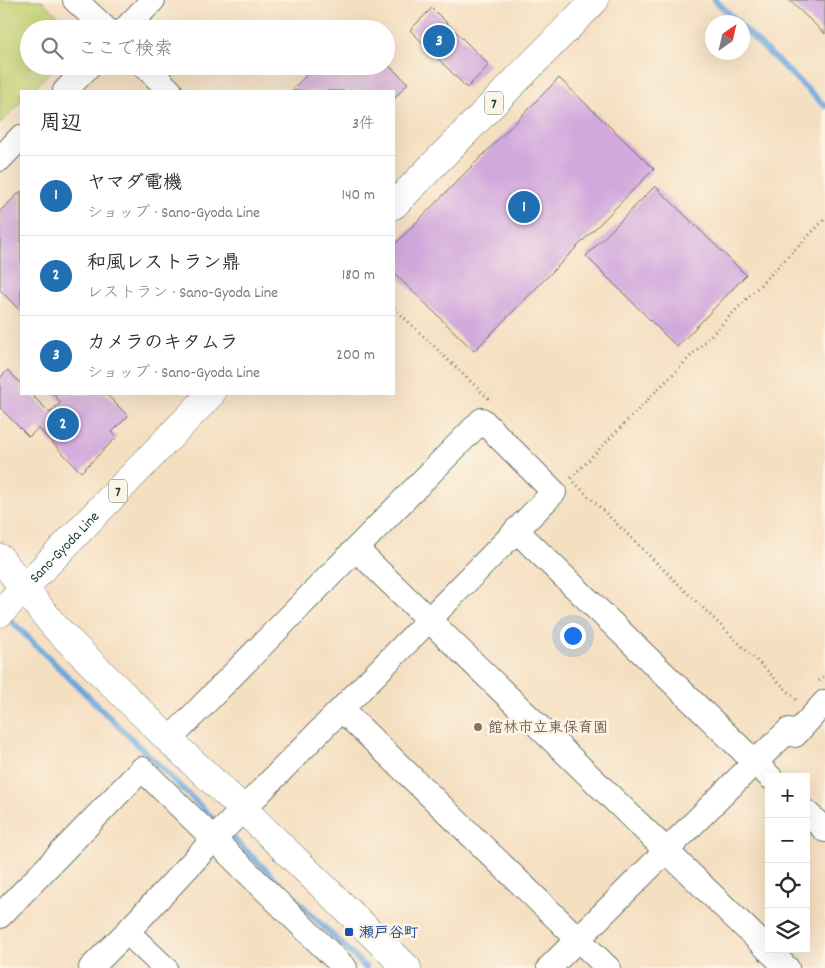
<!DOCTYPE html>
<html lang="ja">
<meta charset="utf-8">
<style>
:root{--surface:#fff;--page:#f7f7f7;--text:#2b2b33;--muted:#7c7c81;--line:#e1e1e2;--accent:#1f6fb2}
body{margin:0;font-family:Dekko,"Klee One",sans-serif;background:var(--page);color:var(--text)}
.controls{position:absolute;right:15px;bottom:15px;display:grid;overflow:hidden;border-radius:0px;box-shadow:0 5px 20px #0002}
.controls button{width:45px;height:45px;display:grid;place-items:center;padding:0;border:0;border-bottom:1px solid var(--line);background:var(--surface);color:var(--text);font:25px sans-serif}
.compass{position:absolute;left:705px;top:15px;width:45px;height:45px;border-radius:50%;background:var(--surface);box-shadow:0 5px 20px #0002;rotate:34deg}
.you{position:absolute;left:572px;top:635px;width:18px;height:18px;margin:-12px;border:4px solid #fff;border-radius:50%;background:#1a73e8;box-shadow:0 0 0 8px #1a73e833}
.badge{display:grid;place-items:center;width:32px;height:32px;border-radius:50%;background:var(--accent);color:#fff;font-size:16px;font-weight:700}
.pin{position:absolute;translate:-50% -50%;border:2px solid #fff;box-shadow:0 1px 5px #0006}
.list{margin:0;padding:0;list-style:none}
h2{display:flex;justify-content:space-between;align-items:center;height:65px;margin:0;padding:0 20px;font-size:21px}
h2 small{font-size:16px;font-weight:400;color:var(--muted)}
.list li{display:grid;grid-template-columns:32px 1fr auto;gap:15px;align-items:center;box-sizing:border-box;height:80px;padding:0 20px;border-top:1px solid var(--line)}
.list b{display:block;font-size:19px;white-space:nowrap}
.list p{margin:0;font-size:16px;white-space:nowrap;color:var(--muted)}
.list em{font-size:16px;font-style:normal;color:var(--muted)}
.icon{flex:none;width:28px;height:28px;fill:none;stroke:currentColor;stroke-width:2;stroke-linecap:round;stroke-linejoin:round}
.map{position:relative;flex:none;width:825px;height:968px;overflow:hidden}
.search{position:absolute;background:var(--surface);box-shadow:0 5px 20px #0002;left:20px;top:20px;width:375px;height:55px;display:flex;align-items:center;gap:12px;box-sizing:border-box;padding:0 18px;border-radius:28px;color:var(--muted);font-size:19px}
.panel{position:absolute;background:var(--surface);box-shadow:0 5px 20px #0002;left:20px;top:90px;width:375px;height:305px;border-radius:0px}
.map>svg:first-child{display:block}
.green{fill:#c3d173;stroke:#718754}
.lines{fill:none;stroke-linecap:round;stroke-linejoin:round}
.stream{stroke:#6ca8dd;stroke-width:6}
.building{fill:#d3a9dd}
.street-casing{stroke:#6a7665;stroke-width:26}
.secondary-casing{stroke:#6a7665;stroke-width:29}
.primary-casing{stroke:#6a7665;stroke-width:29}
.path{stroke:#6a7665;stroke-width:3;stroke-dasharray:1 4;stroke-linecap:butt}
.street{stroke:#fff;stroke-width:24}
.secondary{stroke:#fff;stroke-width:28}
.primary{stroke:#fff;stroke-width:28}
.education-dot{fill:#8d6e63;stroke:#fcf5e5;stroke-width:2}
.transit-dot{fill:#1a4fb4;stroke:#fcf5e5;stroke-width:2}
.labels{text-anchor:middle;stroke-width:5;stroke-linejoin:round;paint-order:stroke}
.shield{fill:#fcf5e5;stroke:#617469;stroke-width:1}
.shield-label{font-size:14px;font-weight:bold;fill:#1f3d34}
.street-label{font-size:15px;fill:#1f3d34;stroke:#fcf5e5}
.education-label{font-size:15px;font-weight:bold;fill:#785e54;stroke:#fcf5e5;text-anchor:start}
.transit-label{font-size:15px;font-weight:bold;fill:#164399;stroke:#fcf5e5;text-anchor:start}
</style>
<div class="map">
<svg width="825" height="968" viewBox="0 0 825 968">
<rect width="100%" height="100%" fill="#fcf5e5"/>
<filter id="ink" filterUnits="userSpaceOnUse"><feTurbulence type="fractalNoise" baseFrequency=".02" numOctaves="2"/><feDisplacementMap in="SourceGraphic" scale="10" xChannelSelector="R" yChannelSelector="G"/><feConvolveMatrix kernelMatrix="1 2 1 2 8 2 1 2 1" color-interpolation-filters="sRGB"/></filter>
<filter id="wash" filterUnits="userSpaceOnUse"><feTurbulence type="fractalNoise" baseFrequency=".0096" numOctaves="4" result="noise"/><feDisplacementMap in="SourceGraphic" scale="20" xChannelSelector="R" yChannelSelector="G"/><feGaussianBlur stdDeviation="1.12" result="paint"/><feColorMatrix in="noise" values="0 0 0 0 0 0 0 0 0 0 0 0 0 0 0 0 0 1.4 0 .05"/><feComposite in="paint" operator="in"/></filter>
<g filter="url(#wash)">
<rect width="100%" height="100%" fill="#f5dfc1"/>
<path class="green" d="M0,0H41L73,29H29V66H55L32,91H21V102L0,124Z"/>
<g class="lines">
<g class="stream">
<path d="M715,0L738,22"/>
<path d="M742,27L825,106"/>
<path d="M6,616L366,968"/>
</g>
</g>
<g id="blocks">
<g class="building">
<path d="M789,0H825V34Z"/>
<path d="M432,8L489,65L467,88L410,30Z"/>
<path d="M386,63L408,83L394,99V91H291L315,66H386Z"/>
<path d="M559,78L654,169L474,351L394,273V245Z"/>
<path d="M655,186L746,275L677,347L586,256Z"/>
<path d="M21,191V312L0,290V211Z"/>
<path d="M8,370L21,384V394H31L50,413L61,402L52,394H106L128,416L112,432L117,437L81,472L38,428L29,437L0,408V378Z"/>
</g>
</g>
</g>
<g filter="url(#ink)">
<use href="#blocks" fill-opacity="0" stroke="#6a7665" stroke-width="1"/>
<g class="lines">
<g class="street-casing">
<g id="street">
<path d="M75,0L106,29"/>
<path d="M125,29L153,0"/>
<path d="M145,66L170,91"/>
<path d="M65,91L89,66"/>
<path d="M0,159L21,137"/>
<path d="M516,530L770,777"/>
<path d="M356,549L787,968"/>
<path d="M342,710L608,968"/>
<path d="M806,812L825,830"/>
<path d="M0,916L142,769L345,968"/>
<path d="M127,932L165,968"/>
<path d="M91,968L127,932L214,839L554,492L482,420L169,740"/>
<path d="M549,968L755,762L789,730L795,735L825,702"/>
</g>
</g>
<g class="secondary-casing">
<path id="secondary" d="M0,558L55,627L169,740L244,810L407,968"/>
</g>
<g class="primary-casing">
<g id="primary">
<path d="M394,205L595,0"/>
<path id="s1" d="M0,613L211,394"/>
</g>
</g>
<g class="path">
<path d="M394,308L489,399"/>
<path d="M571,478L825,219"/>
<path d="M574,482L798,701"/>
<path d="M819,681L825,675"/>
</g>
<use href="#street" class="street"/>
<use href="#secondary" class="secondary"/>
<use href="#primary" class="primary"/>
</g>
</g>
<circle class="education-dot" cx="478" cy="727" r="5"/>
<rect class="transit-dot" x="344" y="927" width="10" height="10" rx="2.5"/>
<g class="labels">
<g class="shield">
<rect x="485" y="91.5" width="18" height="23" rx="4"/>
<rect x="109" y="479.5" width="18" height="23" rx="4"/>
</g>
<g class="shield-label">
<text x="494" y="108">7</text>
<text x="118" y="496">7</text>
</g>
<g class="street-label">
<text dy="5" stroke="none"><textPath href="#s1" startOffset="92">Sano-Gyoda Line</textPath></text>
</g>
<g class="education-label">
<text x="488" y="732">館林市立東保育園</text>
</g>
<g class="transit-label">
<text x="359" y="937">瀬戸谷町</text>
</g>
</g>
</svg>
<div class="controls">
<button>+</button>
<button>−</button>
<button><svg class="icon" aria-label="locate" viewBox="0 0 24 24"><circle cx="12" cy="12" r="6"/><path d="M12 2v4M12 18v4M2 12h4M18 12h4"/></svg></button>
<button><svg class="icon" aria-label="layers" viewBox="0 0 24 24"><path d="M12 4l9 5-9 5-9-5zM3 14l9 5 9-5"/></svg></button>
</div>
<svg class="compass" viewBox="-18 -18 36 36"><path d="M0-13l5 13h-10z" fill="#e53935"/><path d="M0 13l5-13h-10z" fill="#7c7c81"/></svg>
<div class="you"></div>
<div class="pin badge" style="left:524px;top:207px">1</div>
<div class="pin badge" style="left:63px;top:424px">2</div>
<div class="pin badge" style="left:439px;top:41px">3</div>
<div class="search"><svg class="icon" aria-label="search" viewBox="0 0 24 24"><circle cx="10" cy="10" r="6"/><path d="M15 15l6 6"/></svg>ここで検索</div>
<section class="panel">
<h2>周辺<small>3件</small></h2>
<ul class="list">
<li><span class="badge">1</span><div><b>ヤマダ電機</b><p>ショップ · Sano-Gyoda Line</p></div><em>140 m</em></li>
<li><span class="badge">2</span><div><b>和風レストラン鼎</b><p>レストラン · Sano-Gyoda Line</p></div><em>180 m</em></li>
<li><span class="badge">3</span><div><b>カメラのキタムラ</b><p>ショップ · Sano-Gyoda Line</p></div><em>200 m</em></li>
</ul>
</section>
</div>
